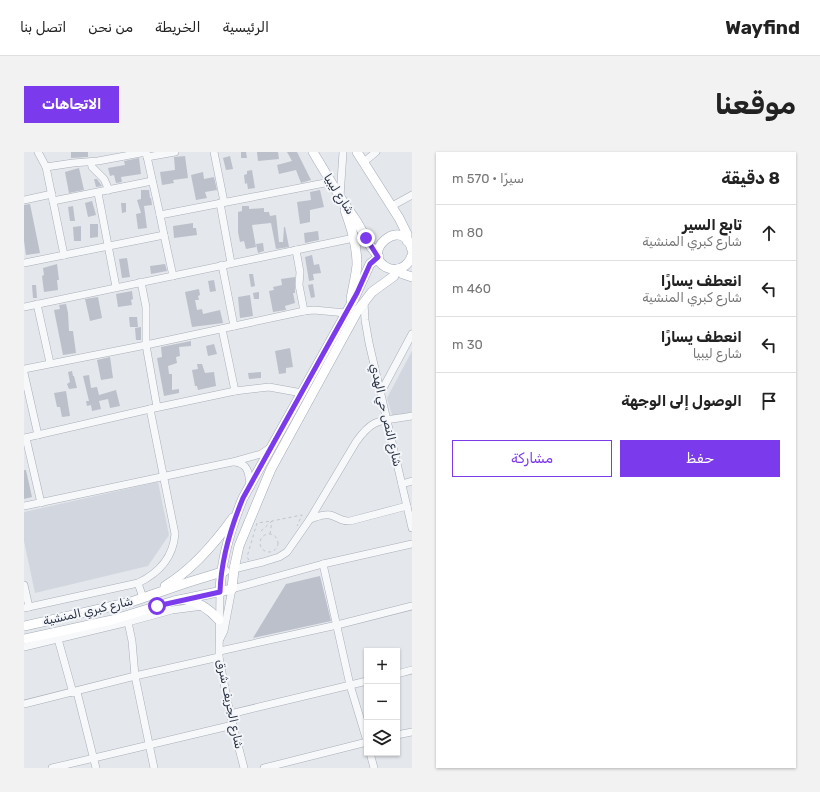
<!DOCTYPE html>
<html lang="ar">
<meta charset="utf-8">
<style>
:root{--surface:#fff;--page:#f2f2f2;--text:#222;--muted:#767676;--line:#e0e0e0;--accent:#7c3aed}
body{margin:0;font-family:Rubik,Cairo,sans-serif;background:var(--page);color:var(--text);direction:rtl}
.controls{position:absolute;right:12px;bottom:12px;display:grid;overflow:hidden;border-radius:0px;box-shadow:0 1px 3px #0004}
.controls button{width:36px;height:36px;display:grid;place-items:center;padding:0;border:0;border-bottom:1px solid var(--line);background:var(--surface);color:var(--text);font:20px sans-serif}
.stop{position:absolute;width:12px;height:12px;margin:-9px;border:3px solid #7c3aed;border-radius:50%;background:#fff}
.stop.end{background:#7c3aed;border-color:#fff;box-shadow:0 1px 4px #0008}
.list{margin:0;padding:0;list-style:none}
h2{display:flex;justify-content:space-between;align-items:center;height:52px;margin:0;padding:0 16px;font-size:17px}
h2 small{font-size:13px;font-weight:400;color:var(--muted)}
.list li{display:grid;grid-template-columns:26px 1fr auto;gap:12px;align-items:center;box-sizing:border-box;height:56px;padding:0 16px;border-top:1px solid var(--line)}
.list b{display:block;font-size:15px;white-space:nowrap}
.list p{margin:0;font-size:13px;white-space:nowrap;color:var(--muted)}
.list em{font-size:13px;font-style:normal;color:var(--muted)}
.actions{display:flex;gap:8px;padding:12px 16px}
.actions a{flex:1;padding:9px 0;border:1px solid var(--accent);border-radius:0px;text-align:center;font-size:14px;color:var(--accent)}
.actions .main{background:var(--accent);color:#fff}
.icon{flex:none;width:22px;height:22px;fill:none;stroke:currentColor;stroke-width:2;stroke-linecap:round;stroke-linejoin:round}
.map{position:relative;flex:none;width:388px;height:616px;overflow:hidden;direction:ltr;border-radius:0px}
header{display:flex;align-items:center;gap:24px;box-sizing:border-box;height:56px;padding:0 20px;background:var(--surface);border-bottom:1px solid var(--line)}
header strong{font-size:19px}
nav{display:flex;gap:22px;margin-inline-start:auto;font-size:14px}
.intro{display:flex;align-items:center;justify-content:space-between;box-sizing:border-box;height:96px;padding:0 24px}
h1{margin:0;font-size:28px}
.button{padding:10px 18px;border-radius:0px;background:var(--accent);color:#fff;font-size:14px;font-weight:700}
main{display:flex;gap:24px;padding:0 24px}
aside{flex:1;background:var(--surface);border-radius:0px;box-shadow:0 1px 3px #0004}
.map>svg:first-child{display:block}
.built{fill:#d2d6de}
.building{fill:#bbc0ca}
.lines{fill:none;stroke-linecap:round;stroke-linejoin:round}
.minor-casing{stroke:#a9aeb7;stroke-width:8}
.major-casing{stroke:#a3abb8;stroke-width:10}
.path{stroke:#c2c5cb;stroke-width:1;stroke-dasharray:3 3;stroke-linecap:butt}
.minor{stroke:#f7f8fa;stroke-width:7}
.major{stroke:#fff;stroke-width:9}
.route{stroke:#7c3aed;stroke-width:5}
.labels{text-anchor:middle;stroke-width:4;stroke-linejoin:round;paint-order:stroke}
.street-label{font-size:12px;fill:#2b3445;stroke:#f4f6f9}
</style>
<header>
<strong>Wayfind</strong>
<nav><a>الرئيسية</a><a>الخريطة</a><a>من نحن</a><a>اتصل بنا</a></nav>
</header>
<div class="intro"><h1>موقعنا</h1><a class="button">الاتجاهات</a></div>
<main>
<aside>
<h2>8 دقيقة<small>سيرًا · 570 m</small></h2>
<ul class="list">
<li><svg class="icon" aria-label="ahead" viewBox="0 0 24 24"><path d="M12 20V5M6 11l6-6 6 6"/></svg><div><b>تابع السير</b><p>شارع كبري المنشية</p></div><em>80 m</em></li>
<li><svg class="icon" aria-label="left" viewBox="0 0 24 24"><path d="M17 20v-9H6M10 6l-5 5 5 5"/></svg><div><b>انعطف يسارًا</b><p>شارع كبري المنشية</p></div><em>460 m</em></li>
<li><svg class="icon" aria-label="left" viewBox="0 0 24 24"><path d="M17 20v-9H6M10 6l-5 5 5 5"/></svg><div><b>انعطف يسارًا</b><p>شارع ليبيا</p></div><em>30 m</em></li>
<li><svg class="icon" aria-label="arrive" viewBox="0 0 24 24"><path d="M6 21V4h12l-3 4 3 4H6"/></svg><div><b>الوصول إلى الوجهة</b></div></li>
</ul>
<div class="actions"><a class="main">حفظ</a><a>مشاركة</a></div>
</aside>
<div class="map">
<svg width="388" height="616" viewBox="0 0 388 616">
<rect width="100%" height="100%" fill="#e4e7ec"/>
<g class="built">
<path d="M388,199V261L378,263H368L363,246Z"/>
<path d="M134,330L145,383L124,414L11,441L0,389V360Z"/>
</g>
<g class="building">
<path d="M47,0H64V5L47,6Z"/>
<path d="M217,0H222L223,6H217Z"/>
<path d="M233,0H254L255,7L234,9Z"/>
<path d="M263,0H273L287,28L277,31L272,18L255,22L253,13L268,9Z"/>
<path d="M161,4L164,26L149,28L150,31L138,33L136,20L151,18L150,5Z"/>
<path d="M206,4L209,17L202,18L199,6Z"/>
<path d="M115,6L117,22L97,25L98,30L92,31L90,23L86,24L84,16L101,13L100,9Z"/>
<path d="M55,16L60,38L45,41L41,20Z"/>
<path d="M228,18L231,36L224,37L223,31L221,32L220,23L223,22V19Z"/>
<path d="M179,20L180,27L190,25L193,38L181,40L183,46L172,48L167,23Z"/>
<path d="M70,27H73L78,34L72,35Z"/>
<path d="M117,38H125L126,46H127L128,53L120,54L123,76L114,77L112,62L117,61L113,48L117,47Z"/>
<path d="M296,38L300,55L286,58V70L276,72L273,50L287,48L286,40Z"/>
<path d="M68,49L72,63L64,65L61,51Z"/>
<path d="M97,51H102V60L98,61Z"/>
<path d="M6,52L16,101L2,103L0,89V53Z"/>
<path d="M49,54L51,69H46L44,55Z"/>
<path d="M218,54H225V57L240,56V60H245L246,64L252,63L255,90H259L260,75H261L265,95L252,97L247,71L228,73L232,95L222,97L220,89L216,90L214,80V60L218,59Z"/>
<path d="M169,71V76H172L173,83L150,86L149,74Z"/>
<path d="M66,72H74V85L66,86Z"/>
<path d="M57,74V89H50L49,75Z"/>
<path d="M294,79L295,88L281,91L280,81Z"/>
<path d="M239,91L240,99L234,101L232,92Z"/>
<path d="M288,103L290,113L295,112L297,121L289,122L290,128L285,129L281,105Z"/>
<path d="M103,106L106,125L98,126L95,107Z"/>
<path d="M33,112L35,128H33L34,138L20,140L18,124L20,123L19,116Z"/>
<path d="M141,112L143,119L127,122L126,114Z"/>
<path d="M225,122H229L231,134L227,135Z"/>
<path d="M271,125V141H269L271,151L261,154L262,158L249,160L245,139L250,138L249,135L258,133L257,127Z"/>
<path d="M190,128L192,139L186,140L184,129Z"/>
<path d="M289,132L291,145L287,146L284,133Z"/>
<path d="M8,133H12L13,146H9Z"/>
<path d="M175,137L176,143L174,144L175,148H171L173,158L178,157L179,162L196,158L199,171L168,175L161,140Z"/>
<path d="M108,139L109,147L107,148L108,153L94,155L92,142Z"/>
<path d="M235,140V147H230L229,141Z"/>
<path d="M226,143L229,164L216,166L214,145Z"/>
<path d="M74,145L78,166L66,169L61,147Z"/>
<path d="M42,152L44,161L45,179H49L52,201L39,203L30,158L36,157L35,153Z"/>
<path d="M105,165H113L114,175H106Z"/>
<path d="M117,175V188H112L111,176Z"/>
<path d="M167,189V194L155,195L156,204L152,205L153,211L144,214L145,222H148V238L155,237V241L140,244L133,206L138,205L137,195Z"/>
<path d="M190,192L193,202L184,204L182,194Z"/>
<path d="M266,196L269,215L262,216V221L255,222L251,199Z"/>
<path d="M86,205L89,226L77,228L73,208Z"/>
<path d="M173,212H178L181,221L190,220L192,234L174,238L173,234H171L168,218L174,217Z"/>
<path d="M48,219L49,224H50L53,236L45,237L43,232L46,230L44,220Z"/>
<path d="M237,220V226L225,227L224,221Z"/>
<path d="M65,223L67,236L73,235L75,243L92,238L96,254L86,256L84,247L75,249L77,257L68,259L67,253L63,254L62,249H65L59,224Z"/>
<path d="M42,239L46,264L38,265L36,255H33L30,241Z"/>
<path d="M0,318H2L8,345L0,347Z"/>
<path d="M296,424L307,469L229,486L262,432Z"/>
</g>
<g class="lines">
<g class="minor-casing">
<g id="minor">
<path d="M14,0L22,15L40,103"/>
<path d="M122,0L136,63"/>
<path d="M190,0L200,50"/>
<path d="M123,5L151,0"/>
<path d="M67,10L68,15L80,27L85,38"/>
<path d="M340,10L352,0"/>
<path d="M22,15L49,11L74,9L122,0"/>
<path d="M74,41L92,135"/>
<path d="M316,45L319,0"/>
<path d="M0,48L28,42"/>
<path d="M29,49L128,29"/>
<path d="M196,51L207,111"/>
<path d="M368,54L388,43"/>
<path d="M140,83L149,124"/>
<path d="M272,98L276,120L275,133L280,159"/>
<path d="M0,111L140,83L136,63L306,30"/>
<path d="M198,113L210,174"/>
<path d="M117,130L122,155V193L133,255"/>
<path d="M340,150L341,168L345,191L388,376"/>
<path d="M13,152L26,211"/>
<path d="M0,155L330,86"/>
<path d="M198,177L211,239"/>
<path d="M0,217L122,193L280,159L290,158L322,161"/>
<path d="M0,221L14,283"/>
<path d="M357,240L388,182"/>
<path d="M0,286L126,257L211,239L245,235L278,241"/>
<path d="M2,286L17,351"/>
<path d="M210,310C224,311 225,321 226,333"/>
<path d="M378,332L388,329"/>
<path d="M0,354L208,310L237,302L246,296"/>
<path d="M286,367C293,365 299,362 306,363C314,365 318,370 326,369L383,354"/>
<path d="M299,412L326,533L343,589"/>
<path d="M210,417L239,410L255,405L263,400L286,367L332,290C351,263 359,270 388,264"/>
<path d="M114,431L119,446"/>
<path d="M0,433L5,455"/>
<path d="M196,440L195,505L206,562L220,616"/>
<path d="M0,456L114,431C135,421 149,406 151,382L126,257"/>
<path d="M104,470L108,489L111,524L130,616"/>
<path d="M34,487L49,541"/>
<path d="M196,487L200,479L208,437L299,412L388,392"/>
<path d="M0,495L104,470L148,458L179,454"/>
<path d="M196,499L313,473L388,454"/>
<path d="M373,522L388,518"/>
<path d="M53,540L72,616"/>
<path d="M0,552L111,524L195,505"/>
<path d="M206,562L343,529"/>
<path d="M373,583L388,580"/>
<path d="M346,601L350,616"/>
<path d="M28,616L209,573"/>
<path d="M240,616L343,590"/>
</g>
</g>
<g class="major-casing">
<g id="major">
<path d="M289,0L316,45L333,70L347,95L354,104"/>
<path d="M333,0L375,66L383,82V89"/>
<path d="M321,58C327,75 333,93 333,113C332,124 329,135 327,147"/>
<path d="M388,98C379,61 333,102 364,116C375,121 385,113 388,103"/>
<path d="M374,117L379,122L388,125"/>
<path d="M141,434C168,418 191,391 209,366"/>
<path d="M196,440C197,408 207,375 219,346L330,147L346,112L355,105"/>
<path d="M162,448C176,450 186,458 195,468"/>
<path d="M0,474L107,450L162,431L201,419"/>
<path d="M0,487L88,468L150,449L208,437L210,417L215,394L247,317L334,158L348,140L370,124L373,117"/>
</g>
</g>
<g class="path">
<path d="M237,379L248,369"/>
<path d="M246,382L248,369L278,363L273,374"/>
<circle cx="245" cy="391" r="9"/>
<path d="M225,408L223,405L233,371L248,369"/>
</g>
<use href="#minor" class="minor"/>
<use href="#major" class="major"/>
</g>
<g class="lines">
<path class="route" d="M133,454L196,440C197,408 207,375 219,346L333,141L346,112L354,105L342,86"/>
</g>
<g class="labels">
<g class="street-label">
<text transform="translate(315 42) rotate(57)" y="4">شارع ليبيا</text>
<text transform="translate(362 263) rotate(77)" y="4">شارع النص حي الهدي</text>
<text transform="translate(64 459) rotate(-13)" y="4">شارع كبري المنشية</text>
<text transform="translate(206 552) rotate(78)" y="4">شارع الجريف شرق</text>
</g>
</g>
</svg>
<div class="controls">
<button>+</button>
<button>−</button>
<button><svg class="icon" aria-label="layers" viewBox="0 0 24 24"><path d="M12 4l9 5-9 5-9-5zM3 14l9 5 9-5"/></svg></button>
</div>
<div class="stop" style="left:133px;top:454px"></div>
<div class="stop end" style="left:342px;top:86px"></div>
</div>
</main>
